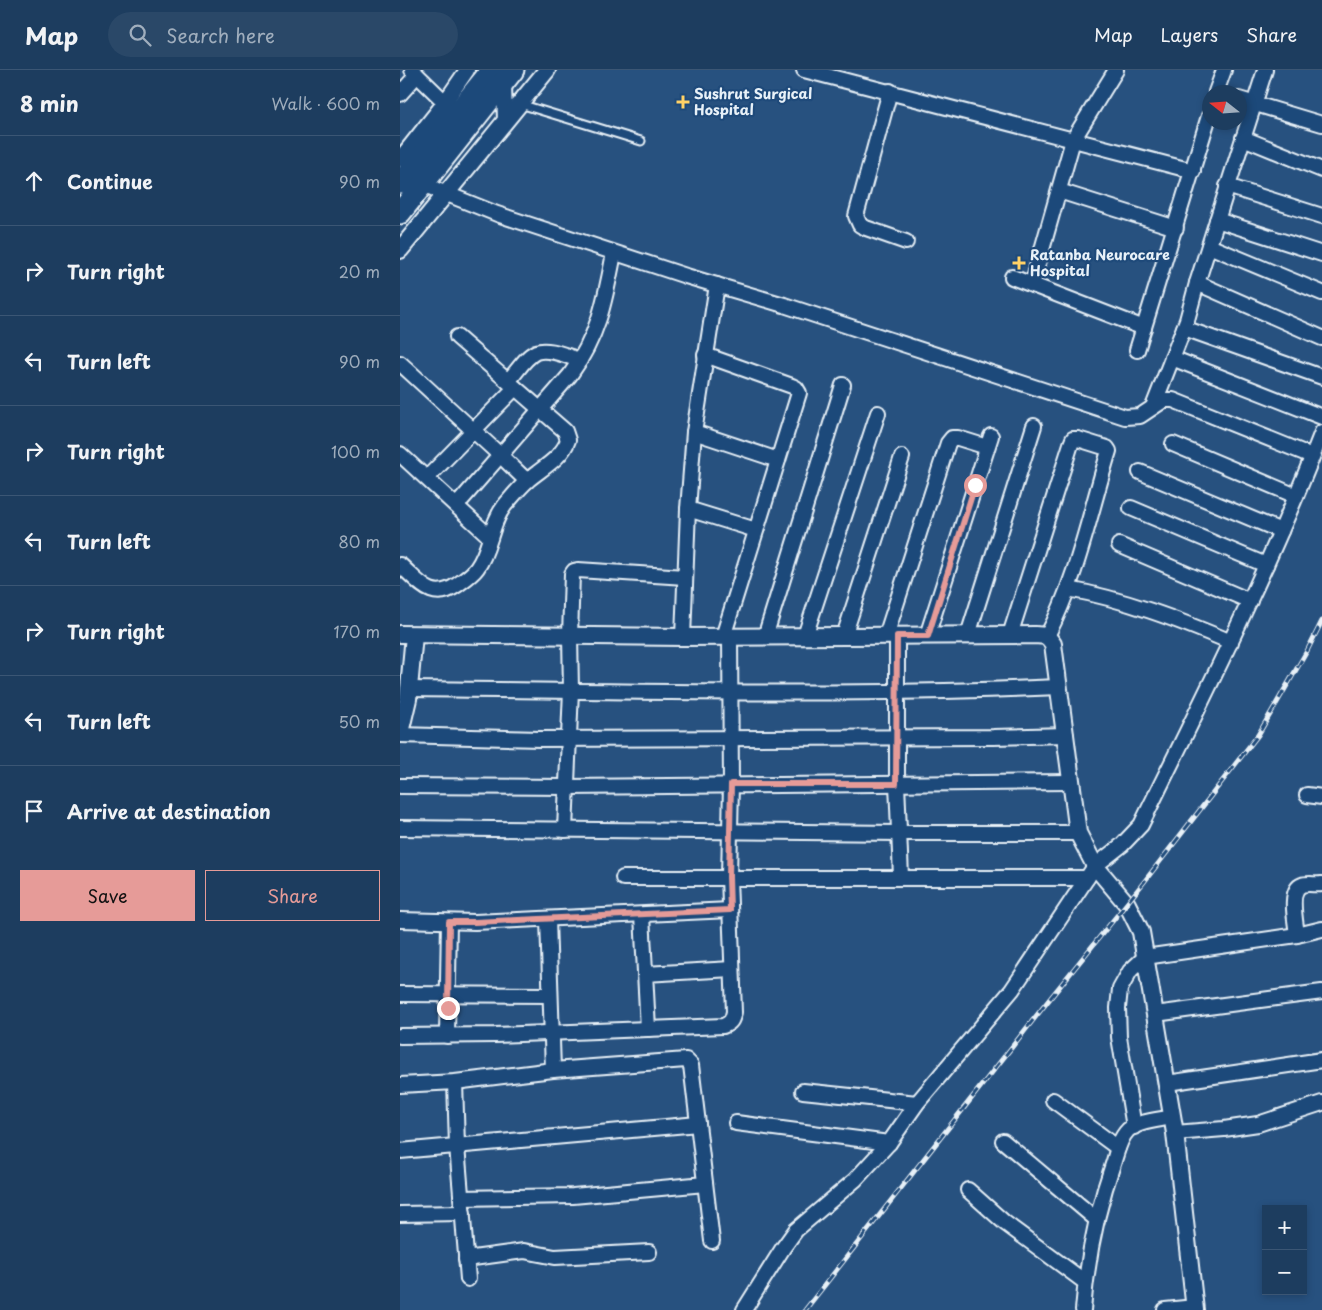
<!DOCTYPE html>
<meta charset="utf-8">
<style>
:root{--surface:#1d3d5f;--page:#2a4868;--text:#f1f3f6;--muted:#a0aebd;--line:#3b5674;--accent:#e69b98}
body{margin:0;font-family:"Playpen Sans",sans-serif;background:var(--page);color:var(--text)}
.controls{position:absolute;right:15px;bottom:15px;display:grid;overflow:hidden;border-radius:0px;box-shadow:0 2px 8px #0003}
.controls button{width:45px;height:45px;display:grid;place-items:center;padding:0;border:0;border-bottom:1px solid var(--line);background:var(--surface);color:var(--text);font:25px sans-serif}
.compass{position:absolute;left:802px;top:15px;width:45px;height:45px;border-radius:50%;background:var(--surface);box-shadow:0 2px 8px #0003;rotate:287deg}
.stop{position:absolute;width:15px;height:15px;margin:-11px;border:4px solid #e69b98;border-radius:50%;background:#fff}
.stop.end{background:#e69b98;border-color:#fff;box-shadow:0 1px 5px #0008}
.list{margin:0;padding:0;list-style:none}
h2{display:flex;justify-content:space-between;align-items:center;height:65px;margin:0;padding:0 20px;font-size:21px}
h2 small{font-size:16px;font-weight:400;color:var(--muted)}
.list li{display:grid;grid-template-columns:32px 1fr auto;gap:15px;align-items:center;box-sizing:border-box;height:90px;padding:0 20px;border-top:1px solid var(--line)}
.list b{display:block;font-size:19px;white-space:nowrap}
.list em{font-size:16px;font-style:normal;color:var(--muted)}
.actions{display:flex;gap:10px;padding:15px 20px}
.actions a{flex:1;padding:11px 0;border:1px solid var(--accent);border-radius:0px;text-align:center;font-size:18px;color:var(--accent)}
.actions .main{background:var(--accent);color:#111}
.icon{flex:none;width:28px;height:28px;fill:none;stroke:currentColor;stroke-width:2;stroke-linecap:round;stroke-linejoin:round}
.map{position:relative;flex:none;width:922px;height:1240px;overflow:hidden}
header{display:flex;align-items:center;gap:30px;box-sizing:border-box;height:70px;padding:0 25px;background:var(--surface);border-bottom:1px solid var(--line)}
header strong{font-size:24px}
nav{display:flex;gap:28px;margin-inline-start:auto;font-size:18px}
.search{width:350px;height:45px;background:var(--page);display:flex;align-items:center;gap:12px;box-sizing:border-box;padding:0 18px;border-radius:28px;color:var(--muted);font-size:19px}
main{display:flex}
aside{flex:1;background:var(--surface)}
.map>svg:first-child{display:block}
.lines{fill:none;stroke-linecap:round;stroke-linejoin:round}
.service-casing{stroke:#e8f1f8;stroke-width:11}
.minor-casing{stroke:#e8f1f8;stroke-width:18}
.tertiary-casing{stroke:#e8f1f8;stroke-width:20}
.primary-casing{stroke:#e8f1f8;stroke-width:25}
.service{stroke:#1f4a7a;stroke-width:7}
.minor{stroke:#1f4a7a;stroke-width:14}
.tertiary{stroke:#1f4a7a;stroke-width:16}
.primary{stroke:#1f4a7a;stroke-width:21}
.rail-casing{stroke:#e8f1f8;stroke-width:5}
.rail{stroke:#1f4a7a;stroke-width:3;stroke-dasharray:9;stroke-linecap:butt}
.route{stroke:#e69b98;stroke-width:6}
.poi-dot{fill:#ffd166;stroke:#1f4a7a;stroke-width:2}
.labels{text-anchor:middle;stroke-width:4.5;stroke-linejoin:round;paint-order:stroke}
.poi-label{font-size:14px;font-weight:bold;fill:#e8f1f8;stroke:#1f4a7a;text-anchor:start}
</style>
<header>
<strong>Map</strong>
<div class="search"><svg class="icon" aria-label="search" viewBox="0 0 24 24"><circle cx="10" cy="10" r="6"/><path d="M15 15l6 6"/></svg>Search here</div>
<nav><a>Map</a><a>Layers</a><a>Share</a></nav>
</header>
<main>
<aside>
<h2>8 min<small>Walk · 600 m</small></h2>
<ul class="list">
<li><svg class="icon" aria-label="ahead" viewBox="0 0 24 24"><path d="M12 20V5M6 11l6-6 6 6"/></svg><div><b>Continue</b></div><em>90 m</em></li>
<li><svg class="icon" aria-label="right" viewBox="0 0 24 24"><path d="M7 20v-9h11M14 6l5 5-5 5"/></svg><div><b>Turn right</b></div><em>20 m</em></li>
<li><svg class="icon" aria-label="left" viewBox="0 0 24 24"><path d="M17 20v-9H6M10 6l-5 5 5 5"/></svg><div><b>Turn left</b></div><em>90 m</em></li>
<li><svg class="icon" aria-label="right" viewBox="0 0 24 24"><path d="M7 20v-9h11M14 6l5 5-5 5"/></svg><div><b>Turn right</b></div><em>100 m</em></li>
<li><svg class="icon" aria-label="left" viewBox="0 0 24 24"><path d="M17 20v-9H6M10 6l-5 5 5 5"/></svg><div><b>Turn left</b></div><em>80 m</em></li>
<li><svg class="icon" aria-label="right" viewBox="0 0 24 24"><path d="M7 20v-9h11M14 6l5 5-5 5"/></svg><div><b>Turn right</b></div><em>170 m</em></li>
<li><svg class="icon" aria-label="left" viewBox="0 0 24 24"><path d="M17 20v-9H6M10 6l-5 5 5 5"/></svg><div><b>Turn left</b></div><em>50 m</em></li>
<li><svg class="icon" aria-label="arrive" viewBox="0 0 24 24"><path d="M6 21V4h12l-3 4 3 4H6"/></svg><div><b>Arrive at destination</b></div></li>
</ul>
<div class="actions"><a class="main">Save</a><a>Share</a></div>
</aside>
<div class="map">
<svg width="922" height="1240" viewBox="0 0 922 1240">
<rect width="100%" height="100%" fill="#27517f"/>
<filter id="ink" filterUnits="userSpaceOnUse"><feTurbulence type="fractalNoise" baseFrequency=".02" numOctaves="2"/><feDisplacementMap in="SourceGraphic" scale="10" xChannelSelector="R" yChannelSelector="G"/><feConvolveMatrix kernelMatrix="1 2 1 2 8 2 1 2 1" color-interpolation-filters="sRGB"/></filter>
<g filter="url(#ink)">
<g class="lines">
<g class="service-casing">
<path id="service" d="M120,34L241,71"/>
</g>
<g class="minor-casing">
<g id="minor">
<path d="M12,0L51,38"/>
<path d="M404,0L793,101"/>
<path d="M104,13L105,52"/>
<path d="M490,21L456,146L460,155L466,158L506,172"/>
<path d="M816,22L824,0"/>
<path d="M0,24L17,5"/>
<path d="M839,29L922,54"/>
<path d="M843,68L922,100"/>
<path d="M0,89L45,32L67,0"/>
<path d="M17,112L97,144L286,206L384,235L725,347L740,346L764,330H773L912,386"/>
<path d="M827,116L922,146"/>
<path d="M659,121L776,158"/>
<path d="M817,150L922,184"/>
<path d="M809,176L922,223"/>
<path d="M612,207L744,258"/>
<path d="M797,213L922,268"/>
<path d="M632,215L673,70L716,0"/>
<path d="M784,258L922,307"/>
<path d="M737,280L809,46"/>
<path d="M305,285L392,316L396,318L399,323L323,567"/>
<path d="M772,288L922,347"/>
<path d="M0,293L100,385L127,411"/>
<path d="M108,311C116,303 125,287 136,282C149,277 168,287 180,290"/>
<path d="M753,337L787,250L797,213L865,0"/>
<path d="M294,362L378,390"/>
<path d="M773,374L896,426"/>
<path d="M0,384L90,467"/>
<path d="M740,402L881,461"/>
<path d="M27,408L115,318"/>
<path d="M57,435L170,305C199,265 205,230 214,183"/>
<path d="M731,438L866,495"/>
<path d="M288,439L356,460"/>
<path d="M719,475L850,531"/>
<path d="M0,495C19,511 31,533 57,515C64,510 72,505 77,498C91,479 90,454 105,435C112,427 120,417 128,410C142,398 162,388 168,370L165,361L57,267"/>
<path d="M668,519C724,529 779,550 831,572"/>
<path d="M568,565L634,356"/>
<path d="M610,565L671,374L673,369H678L707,378L709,381C690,442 677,509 647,566"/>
<path d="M405,566L478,343"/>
<path d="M444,566L502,387"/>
<path d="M486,566L548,373L552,368H558L587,377"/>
<path d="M497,566V714L501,807"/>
<path d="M527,566L591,366"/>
<path d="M283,567L288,439L294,362L317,215"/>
<path d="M365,567L443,315"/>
<path d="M9,619C226,621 443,627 659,617"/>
<path d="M0,665L140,669L593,667L666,665"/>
<path d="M0,716L167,717L672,712"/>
<path d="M907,725L922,727"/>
<path d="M0,758L498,763H678"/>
<path d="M165,760L171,620L170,566L172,504L174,501L178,500L285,507"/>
<path d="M223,808H687"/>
<path d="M242,845L248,959"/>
<path d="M148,849L153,1000"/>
<path d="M0,850L75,852L330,840"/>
<path d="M897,865C896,853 888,820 902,815C907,813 916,815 922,814"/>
<path d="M245,904L332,899"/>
<path d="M0,924L150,925"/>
<path d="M755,944L922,922"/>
<path d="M0,966L95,965L323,956C331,953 332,950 334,942L329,807L331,714L330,567"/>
<path d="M47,966L49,852"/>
<path d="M55,1012L57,1076L68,1209"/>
<path d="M767,1013L922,990"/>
<path d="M0,1015L55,1012L153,1000L286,990L291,995L312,1171"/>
<path d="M403,1021L517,1033"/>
<path d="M653,1030L718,1078"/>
<path d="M336,1053L489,1073"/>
<path d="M734,1057L719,967L718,938L720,919L730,901L745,887L897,865L922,859"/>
<path d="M775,1063L824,1059L858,1054L922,1033"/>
<path d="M603,1071L697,1150"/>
<path d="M0,1081L298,1054"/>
<path d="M568,1120L605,1153L685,1212"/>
<path d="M61,1128L173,1126L305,1114"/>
<path d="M0,1144L63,1143"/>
<path d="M66,1189L124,1181L155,1187L249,1182"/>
<path d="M344,1240L383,1178L396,1160L455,1110L489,1073L517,1033L612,920L695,796L722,775L741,755C805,625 870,496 922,362"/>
<path d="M683,1240C687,1190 697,1139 714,1091C717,1081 720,1068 728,1060C738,1051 759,1050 772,1047"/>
<path d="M765,1240L795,1237"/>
</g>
</g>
<g class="tertiary-casing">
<g id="tertiary">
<path d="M0,180L147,0"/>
<path d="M0,564L283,567L635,565L647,566L653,574L678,763L695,796L727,834L741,862L775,1063L795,1240"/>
<path d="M0,663L8,629L14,565"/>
</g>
</g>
<g class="primary-casing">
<g id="primary">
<path d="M0,113L92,0"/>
<path d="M0,143L113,0"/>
</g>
</g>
<use href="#service" class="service"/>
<use href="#minor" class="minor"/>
<use href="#tertiary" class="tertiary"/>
<use href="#primary" class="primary"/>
<g class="rail-casing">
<path id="rail" d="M405,1240L652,926L744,812L858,665L907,581L922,551"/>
</g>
<use href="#rail" class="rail"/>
</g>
</g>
<g class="lines" filter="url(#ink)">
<path class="route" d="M48,938L49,852H75L330,840L329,807L331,714H496L497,566H528L575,415"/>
</g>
<g class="poi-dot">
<path d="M280.5 24.5h5v5h5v5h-5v5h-5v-5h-5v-5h5z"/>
<path d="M616.5 185.5h5v5h5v5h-5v5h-5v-5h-5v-5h5z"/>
</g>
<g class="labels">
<g class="poi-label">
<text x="294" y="29">Sushrut Surgical<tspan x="294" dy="16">Hospital</tspan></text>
<text x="630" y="190">Ratanba Neurocare<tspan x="630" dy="16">Hospital</tspan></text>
</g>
</g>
</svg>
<div class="controls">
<button>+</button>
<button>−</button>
</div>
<svg class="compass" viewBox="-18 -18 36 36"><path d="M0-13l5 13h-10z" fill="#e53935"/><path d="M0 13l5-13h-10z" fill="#a0aebd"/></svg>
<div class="stop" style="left:575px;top:415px"></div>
<div class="stop end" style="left:48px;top:938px"></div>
</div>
</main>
